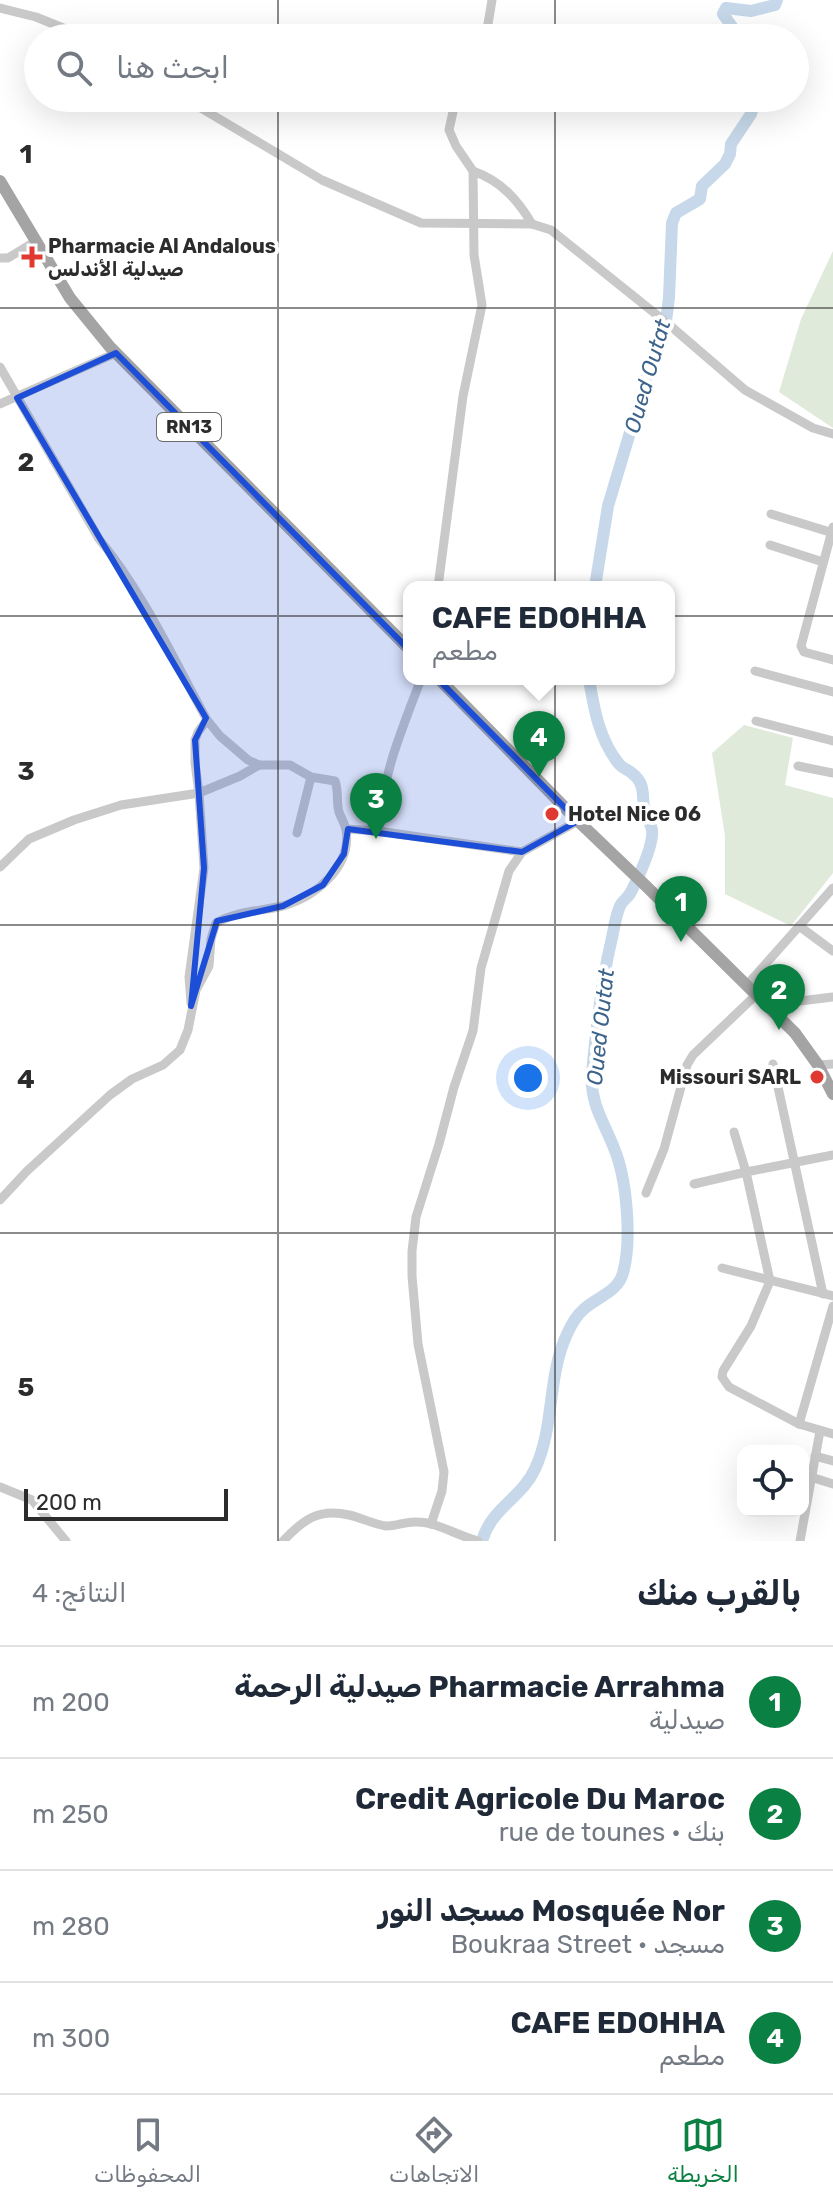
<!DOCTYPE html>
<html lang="ar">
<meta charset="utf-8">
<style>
:root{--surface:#fff;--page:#f6f6f7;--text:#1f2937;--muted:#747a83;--line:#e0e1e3;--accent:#0b8043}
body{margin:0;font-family:Rubik,Cairo,sans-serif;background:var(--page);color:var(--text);direction:rtl}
.controls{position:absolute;right:24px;bottom:24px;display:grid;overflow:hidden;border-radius:16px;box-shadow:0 8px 32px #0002}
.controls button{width:72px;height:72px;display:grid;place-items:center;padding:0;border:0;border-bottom:2px solid var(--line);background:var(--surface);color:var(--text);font:40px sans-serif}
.scale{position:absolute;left:24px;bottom:20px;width:204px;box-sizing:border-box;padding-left:8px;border:4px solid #2c2c2c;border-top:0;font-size:22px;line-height:28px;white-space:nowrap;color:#2c2c2c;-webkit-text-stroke:6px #fff;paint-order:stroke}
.you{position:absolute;left:528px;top:1078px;width:28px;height:28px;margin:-20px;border:6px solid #fff;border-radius:50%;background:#1a73e8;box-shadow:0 0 0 12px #1a73e833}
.badge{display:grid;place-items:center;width:52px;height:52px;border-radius:50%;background:var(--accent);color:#fff;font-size:26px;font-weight:700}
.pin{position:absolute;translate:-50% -66px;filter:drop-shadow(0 2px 4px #0008)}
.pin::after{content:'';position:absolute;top:42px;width:28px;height:24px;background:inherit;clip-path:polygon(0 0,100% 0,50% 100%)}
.popup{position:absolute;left:403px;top:581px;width:272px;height:104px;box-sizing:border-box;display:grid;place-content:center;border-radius:16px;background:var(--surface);filter:drop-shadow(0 2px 6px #0005);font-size:26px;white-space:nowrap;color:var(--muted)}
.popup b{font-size:30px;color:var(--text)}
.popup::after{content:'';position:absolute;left:50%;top:100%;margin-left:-16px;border:16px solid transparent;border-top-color:var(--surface)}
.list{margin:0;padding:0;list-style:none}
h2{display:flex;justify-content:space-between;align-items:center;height:104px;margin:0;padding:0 32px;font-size:34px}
h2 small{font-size:26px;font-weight:400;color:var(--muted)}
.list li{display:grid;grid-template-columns:52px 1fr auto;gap:24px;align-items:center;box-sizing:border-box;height:112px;padding:0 32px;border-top:2px solid var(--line)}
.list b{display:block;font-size:30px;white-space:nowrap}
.list p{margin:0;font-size:26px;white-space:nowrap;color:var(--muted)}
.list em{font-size:26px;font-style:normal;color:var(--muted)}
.icon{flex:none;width:44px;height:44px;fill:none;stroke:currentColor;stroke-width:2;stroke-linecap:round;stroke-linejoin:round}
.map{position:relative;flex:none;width:833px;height:1541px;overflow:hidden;direction:ltr}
.search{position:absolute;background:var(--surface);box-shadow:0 8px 32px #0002;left:24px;right:24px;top:24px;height:88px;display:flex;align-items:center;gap:20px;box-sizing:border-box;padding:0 28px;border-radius:44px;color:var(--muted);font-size:30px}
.sheet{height:552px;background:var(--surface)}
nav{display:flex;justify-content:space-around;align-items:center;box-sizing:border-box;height:112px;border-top:2px solid var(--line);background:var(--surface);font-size:22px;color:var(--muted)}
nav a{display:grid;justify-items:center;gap:4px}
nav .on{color:var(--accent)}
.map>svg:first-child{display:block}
.green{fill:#e0eada}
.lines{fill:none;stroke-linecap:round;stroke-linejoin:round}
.river{stroke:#c6d8e9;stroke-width:12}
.minor{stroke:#c9c9c9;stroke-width:9}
.major{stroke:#a4a4a4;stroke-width:12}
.marked{fill:#1d4ed8;fill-opacity:0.2;stroke:#1d4ed8;stroke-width:6;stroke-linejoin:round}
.grid{fill:none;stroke:#2c2c2c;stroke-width:2;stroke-opacity:0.55}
.poi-dot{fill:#df3932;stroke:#fff;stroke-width:3}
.labels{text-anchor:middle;stroke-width:8;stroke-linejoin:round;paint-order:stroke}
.shield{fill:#fff;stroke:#6b6b6b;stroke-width:2}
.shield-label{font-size:18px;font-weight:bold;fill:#2c2c2c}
.poi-label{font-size:20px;font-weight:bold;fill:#2c2c2c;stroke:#fff;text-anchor:start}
.water-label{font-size:22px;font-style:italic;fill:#3d648b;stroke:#fff}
.grid-label{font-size:26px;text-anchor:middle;font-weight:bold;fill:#2c2c2c;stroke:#fff;stroke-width:8;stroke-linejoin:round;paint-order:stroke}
</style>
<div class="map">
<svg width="833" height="1541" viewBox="0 0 833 1541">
<rect width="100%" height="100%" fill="#fff"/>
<g class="green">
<path d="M833,251V428L779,392L801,319Z"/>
<path d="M744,725L793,738L785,785L833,798V873L791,926L725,894V836L712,753Z"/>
</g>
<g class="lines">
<g class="river">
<path d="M740,38L723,14L726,8L751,11L775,5L777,0"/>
<path d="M595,587L608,506L655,349L666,321L669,298L672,223L676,213L700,199L702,186L725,164L730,154L731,144L751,114L756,98"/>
<path d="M482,1541C491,1508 522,1498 535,1469C555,1426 547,1377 567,1334C571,1325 577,1315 584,1309C597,1297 618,1292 623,1273C632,1241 627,1179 614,1148C604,1122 590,1104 592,1074C596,1029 601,985 611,942C614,930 615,917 620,906C622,901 628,898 631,892C638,878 654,845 652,830C651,823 647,819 645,813C641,799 647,785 633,774C629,770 623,769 619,764C599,739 594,709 589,679"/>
</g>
<g class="minor">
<path d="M0,8L36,17L88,38"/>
<path d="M483,38L488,24L492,0"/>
<path d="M184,98L322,180L421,223L532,224"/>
<path d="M473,171C501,181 517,199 532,224L551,230L667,323L745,390L813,428L833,434"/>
<path d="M0,258H8L36,241"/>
<path d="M0,367L99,539C143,592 174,660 207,720L220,736L248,760L259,765H290L311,777L335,781C339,791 336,802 339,812C341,818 345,824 346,830C352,867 315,897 283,906C261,911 236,911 216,923L211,939L209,966L196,990L188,1030L180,1050L163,1065L132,1079L110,1095L27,1171L0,1200"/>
<path d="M0,404L116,353"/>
<path d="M771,514L833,533"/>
<path d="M833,527L801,646L804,652L833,660"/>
<path d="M770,545L823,562"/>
<path d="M438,587L463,396L482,305L474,255L473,171L456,146L449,130L456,98"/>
<path d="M755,671L833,692"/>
<path d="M756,721L833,741"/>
<path d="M798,766L833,773"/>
<path d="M346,829L378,831L522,852"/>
<path d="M378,831C383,773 401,732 421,679"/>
<path d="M297,833L311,777"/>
<path d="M0,867L29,839L74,820L121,805L199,793L240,776L259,765"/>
<path d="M799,926L833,951"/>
<path d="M746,986L833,888"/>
<path d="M191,1003L189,977L204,868L199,793L195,763V740L198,732L207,720"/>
<path d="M767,1005L833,997"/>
<path d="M773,1064L823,1294"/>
<path d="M818,1065L833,1064"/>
<path d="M694,1184L746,1172L734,1132"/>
<path d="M646,1193L664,1149L687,1065L693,1055L756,995"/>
<path d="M722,1268L833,1296"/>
<path d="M833,1306L799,1424L833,1434"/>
<path d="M799,1424L729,1387L722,1377L723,1371L751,1326L770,1281L746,1172L833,1155"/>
<path d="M815,1456L833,1461"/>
<path d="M811,1477L833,1484"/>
<path d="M0,1487L32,1500L66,1541"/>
<path d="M431,1524L442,1491L444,1472L418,1344L412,1276V1251L416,1217L439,1144L454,1087L473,1031L481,968L509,871L522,852L578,821"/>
<path d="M283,1541C303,1520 318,1508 349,1515C362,1518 373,1524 386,1526C397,1526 407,1521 417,1522C437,1522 458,1536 478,1541"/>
<path d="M800,1541L820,1431"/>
</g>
<g class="major">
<path d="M0,181L70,298L110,347L409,649"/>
<path d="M439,679L578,821L646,886L795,1033L818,1065L833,1094"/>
</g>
</g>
<path class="marked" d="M116,353L578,821L522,852L348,829L344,854L323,885L283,906L217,921L191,1006L204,868L195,740L206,718L17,398Z"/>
<path class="grid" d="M278,0V38M555,0V38M278,98V1541M555,98V1541M0,308H833M0,616H833M0,925H833M0,1233H833"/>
<g class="poi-dot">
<path d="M28 245h8v8h8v8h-8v8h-8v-8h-8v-8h8z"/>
<circle cx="552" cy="814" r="8"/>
<circle cx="817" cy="1077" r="8"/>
</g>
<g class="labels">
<rect class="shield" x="157" y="413" width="64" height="28" rx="6"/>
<g class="shield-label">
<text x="189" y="433">RN13</text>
</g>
<g class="poi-label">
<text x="48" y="253">Pharmacie Al Andalous<tspan x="48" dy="23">صيدلية الأندلس</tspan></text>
<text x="568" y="821">Hotel Nice 06</text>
<text x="801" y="1084" text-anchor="end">Missouri SARL</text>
</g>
<g class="water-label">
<text transform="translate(647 376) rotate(-74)" y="8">Oued Outat</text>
<text transform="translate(600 1027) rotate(-84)" y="8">Oued Outat</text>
</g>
</g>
<g class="grid-label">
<text x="26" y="163">1</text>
<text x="26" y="471">2</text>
<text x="26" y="780">3</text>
<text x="26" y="1088">4</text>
<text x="26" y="1396">5</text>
</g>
</svg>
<div class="controls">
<button><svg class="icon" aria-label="locate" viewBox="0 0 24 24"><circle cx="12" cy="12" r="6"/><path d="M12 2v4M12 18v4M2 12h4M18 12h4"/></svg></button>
</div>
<div class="scale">200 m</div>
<div class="you"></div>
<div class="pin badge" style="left:681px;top:942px">1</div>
<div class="pin badge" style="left:779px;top:1030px">2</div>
<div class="pin badge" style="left:376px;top:839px">3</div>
<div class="pin badge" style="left:539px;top:777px">4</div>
<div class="popup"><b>CAFE EDOHHA</b>مطعم</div>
<div class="search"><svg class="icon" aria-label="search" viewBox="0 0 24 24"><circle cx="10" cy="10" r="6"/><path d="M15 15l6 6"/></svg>ابحث هنا</div>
</div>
<section class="sheet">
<h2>بالقرب منك<small>النتائج: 4</small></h2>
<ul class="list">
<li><span class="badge">1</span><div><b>Pharmacie Arrahma صيدلية الرحمة</b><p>صيدلية</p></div><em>200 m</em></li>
<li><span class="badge">2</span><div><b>Credit Agricole Du Maroc</b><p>بنك · rue de tounes</p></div><em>250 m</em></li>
<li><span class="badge">3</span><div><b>Mosquée Nor مسجد النور</b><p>مسجد · Boukraa Street</p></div><em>280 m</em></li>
<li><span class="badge">4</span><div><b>CAFE EDOHHA</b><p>مطعم</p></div><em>300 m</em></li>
</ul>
</section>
<nav>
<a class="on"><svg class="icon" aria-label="map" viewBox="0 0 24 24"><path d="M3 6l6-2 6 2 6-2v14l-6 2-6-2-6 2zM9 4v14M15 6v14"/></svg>الخريطة</a>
<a><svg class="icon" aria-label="directions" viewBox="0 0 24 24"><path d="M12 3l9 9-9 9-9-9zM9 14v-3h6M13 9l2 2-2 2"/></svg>الاتجاهات</a>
<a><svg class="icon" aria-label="saved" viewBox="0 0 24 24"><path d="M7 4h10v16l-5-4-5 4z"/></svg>المحفوظات</a>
</nav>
